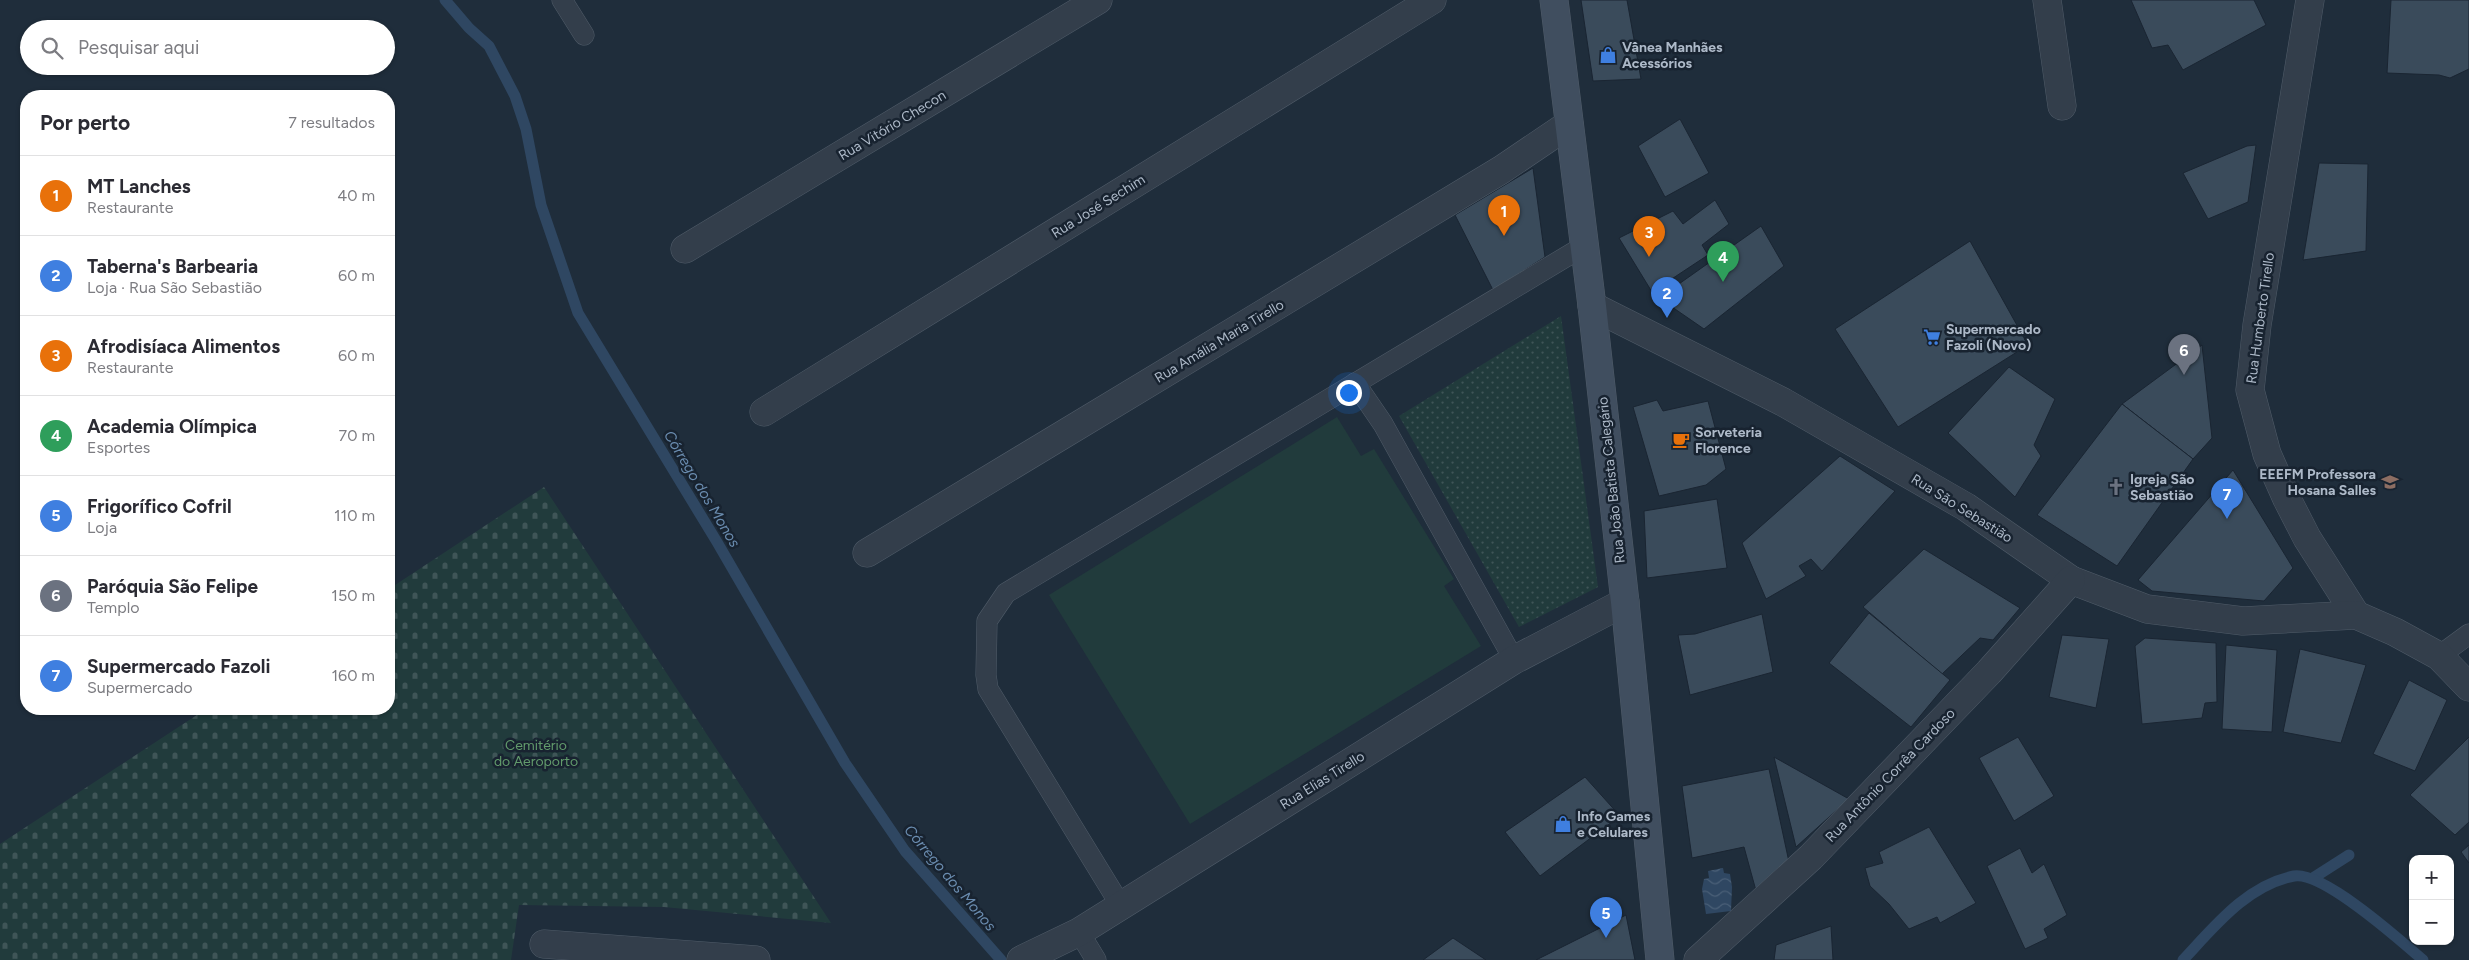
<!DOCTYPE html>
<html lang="pt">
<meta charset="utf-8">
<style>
:root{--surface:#fff;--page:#f2f2f3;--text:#2b2b33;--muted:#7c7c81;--line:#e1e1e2;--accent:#4f6a8f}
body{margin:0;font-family:Figtree,sans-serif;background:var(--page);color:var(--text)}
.controls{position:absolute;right:15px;bottom:15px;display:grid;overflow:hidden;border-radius:10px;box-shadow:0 1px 4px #0004}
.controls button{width:45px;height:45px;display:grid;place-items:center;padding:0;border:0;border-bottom:1px solid var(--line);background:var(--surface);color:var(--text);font:25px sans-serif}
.you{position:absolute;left:1348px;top:392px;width:18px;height:18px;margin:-12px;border:4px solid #fff;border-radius:50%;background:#1a73e8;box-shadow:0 0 0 8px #1a73e833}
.badge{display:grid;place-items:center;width:32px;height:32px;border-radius:50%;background:var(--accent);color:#fff;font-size:16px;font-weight:700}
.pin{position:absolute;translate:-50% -41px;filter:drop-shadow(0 1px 2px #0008)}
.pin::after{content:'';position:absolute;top:26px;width:18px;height:15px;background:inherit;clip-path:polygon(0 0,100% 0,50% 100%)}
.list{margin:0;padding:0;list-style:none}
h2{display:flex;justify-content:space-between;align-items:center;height:65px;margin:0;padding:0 20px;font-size:21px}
h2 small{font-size:16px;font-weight:400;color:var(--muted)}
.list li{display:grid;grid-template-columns:32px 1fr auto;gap:15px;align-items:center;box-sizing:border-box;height:80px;padding:0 20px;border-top:1px solid var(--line)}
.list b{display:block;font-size:19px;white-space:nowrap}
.list p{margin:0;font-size:16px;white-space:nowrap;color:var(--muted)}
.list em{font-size:16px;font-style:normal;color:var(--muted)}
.icon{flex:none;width:28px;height:28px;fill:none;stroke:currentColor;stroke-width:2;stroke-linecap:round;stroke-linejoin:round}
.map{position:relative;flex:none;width:2469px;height:960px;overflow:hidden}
.search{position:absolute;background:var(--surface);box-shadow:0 1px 4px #0004;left:20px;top:20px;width:375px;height:55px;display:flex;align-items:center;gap:12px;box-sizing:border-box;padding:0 18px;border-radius:28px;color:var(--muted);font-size:19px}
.panel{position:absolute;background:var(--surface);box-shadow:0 1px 4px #0004;left:20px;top:90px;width:375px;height:625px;border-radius:20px}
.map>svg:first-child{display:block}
.grass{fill:#213b3c}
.cemetery{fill:url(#cemetery-stones)}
.park{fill:url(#park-dots)}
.water{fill:url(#water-waves)}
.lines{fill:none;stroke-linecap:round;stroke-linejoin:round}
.stream{stroke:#2f4762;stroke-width:11}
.building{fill:#3a4b5b;stroke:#1a2532}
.lane-casing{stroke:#505c69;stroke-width:21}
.street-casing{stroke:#505c69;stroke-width:29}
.secondary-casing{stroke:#505c69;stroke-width:29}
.lane{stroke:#333e4b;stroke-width:20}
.street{stroke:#333e4b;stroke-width:28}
.secondary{stroke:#404e5f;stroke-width:28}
.labels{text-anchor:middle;stroke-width:5;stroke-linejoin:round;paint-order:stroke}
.poi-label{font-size:14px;font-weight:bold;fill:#adb9c8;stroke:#182330;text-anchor:start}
.street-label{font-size:14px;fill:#adb9c8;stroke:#182330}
.park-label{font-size:14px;fill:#629b6c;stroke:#182330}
.water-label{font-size:15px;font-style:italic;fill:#6a8caf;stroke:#182330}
</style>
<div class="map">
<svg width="2469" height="960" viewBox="0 0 2469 960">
<defs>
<pattern id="cemetery-stones" width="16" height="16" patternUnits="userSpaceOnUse" patternTransform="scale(1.25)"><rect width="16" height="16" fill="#213b3c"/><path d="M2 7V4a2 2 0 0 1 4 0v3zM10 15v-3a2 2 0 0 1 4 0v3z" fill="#3f5557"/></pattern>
<pattern id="park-dots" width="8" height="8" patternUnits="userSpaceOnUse" patternTransform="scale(1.25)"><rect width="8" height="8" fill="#213b3c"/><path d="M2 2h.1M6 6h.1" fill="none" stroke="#3f5557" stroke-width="1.8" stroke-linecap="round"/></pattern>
<pattern id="water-waves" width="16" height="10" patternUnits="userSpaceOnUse" patternTransform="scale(1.25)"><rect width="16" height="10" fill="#2f4762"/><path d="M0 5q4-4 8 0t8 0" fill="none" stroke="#4a5f77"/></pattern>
</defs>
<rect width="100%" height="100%" fill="#1f2d3b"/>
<path class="grass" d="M1337,417L1361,456L1374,449L1454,579L1444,586L1481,646L1190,824L1049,595Z"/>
<path class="cemetery" d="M544,487L831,923L664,907L519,905L511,960H0V844L206,709H389V589Z"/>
<path class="park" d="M1561,316L1598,587L1519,627L1399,416Z"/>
<path class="water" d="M1723,868L1724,873L1730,874L1732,887L1731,911L1706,914L1702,889L1704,879L1709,878L1708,871Z"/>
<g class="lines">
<g class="stream">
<path d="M445,0L469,28L489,46L515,96L526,129L541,205L578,313L717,542L845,763L905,851L1001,960"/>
<path d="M2313,878L2349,855"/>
<path d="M2183,960C2214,927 2247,885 2294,876C2323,871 2400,940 2423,960"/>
</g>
</g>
<g class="building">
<path d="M1581,0H1627L1641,79L1593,81Z"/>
<path d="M2131,0H2254L2266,25L2183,70L2168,45L2152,48Z"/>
<path d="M2391,0H2469V69L2450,78L2439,75L2387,73Z"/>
<path d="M1680,119L1709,173L1665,197L1638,146Z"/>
<path d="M2256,145L2248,202L2208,219L2183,173L2247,146Z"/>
<path d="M2319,163L2368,164L2366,251L2303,260Z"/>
<path d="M1533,168L1545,257L1493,290L1455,215Z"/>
<path d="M1715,200L1729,224L1702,245L1708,255L1652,292L1619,238L1673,211L1683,224Z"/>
<path d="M1761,226L1784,266L1704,329L1659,298Z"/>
<path d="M1970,241L2028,345L1898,427L1835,329Z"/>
<path d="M2202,345L2212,438L2193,459L2122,404Z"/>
<path d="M2009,367L2055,399L2034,445L2041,456L2015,497L1948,433Z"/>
<path d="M1657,400L1663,411L1708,401L1726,469L1706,485L1659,496L1633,407Z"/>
<path d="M2122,404L2193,459L2117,566L2037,515Z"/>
<path d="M1840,456L1895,491L1822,571L1811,559L1799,566L1806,576L1766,599L1742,543Z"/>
<path d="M2233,470L2293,568L2264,601L2152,591L2138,580Z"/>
<path d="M1717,499L1727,568L1647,578L1644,511Z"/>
<path d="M1924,549L2020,608L1993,640L1980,638L1942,674L1863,607Z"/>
<path d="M1869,613L1950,680L1911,727L1829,663Z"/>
<path d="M1762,614L1773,672L1690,695L1678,635L1695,634Z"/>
<path d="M2062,635L2109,639L2096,708L2049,697Z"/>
<path d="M2145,638L2216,643L2217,702L2205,703L2202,718L2142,724L2135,646Z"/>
<path d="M2226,645L2277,650L2272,732L2222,729Z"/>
<path d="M2300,649L2366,665L2341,743L2283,732Z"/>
<path d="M2409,680L2447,700L2415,771L2373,754Z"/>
<path d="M2018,737L2054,796L2014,821L1979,758Z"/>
<path d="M2469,737V822L2455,835L2410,795Z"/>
<path d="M1774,757L1849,799L1796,847Z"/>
<path d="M1769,769L1789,862L1758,898L1744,847L1692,858L1682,786Z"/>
<path d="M1585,777L1620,816L1540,876L1505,832Z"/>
<path d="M1929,827L1976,903L1940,923L1937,917L1909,929L1889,904L1870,886L1865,868L1883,863L1879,852Z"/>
<path d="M2469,845V863L2461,852Z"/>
<path d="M2020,848L2032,873L2044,864L2067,915L2044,929L2048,938L2025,949L1987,866Z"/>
<path d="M1626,915L1635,960H1536Z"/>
<path d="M1831,926L1833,960H1774L1776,945Z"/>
<path d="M1453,938L1486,960H1423Z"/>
</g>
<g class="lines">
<g class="lane-casing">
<g id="lane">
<path d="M562,0L584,35"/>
<path d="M1355,383L1383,424L1514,660"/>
<path d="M2439,656L2469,634"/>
<path d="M1121,906L988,689L986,675L987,621L1006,593L1584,246"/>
<path d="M1079,932L1096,960"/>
</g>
</g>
<g class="street-casing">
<g id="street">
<path d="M2047,0L2062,106"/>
<path d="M2310,0L2257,325L2250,390L2267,454L2287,499L2307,538L2356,615"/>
<path d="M685,249L1098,0"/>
<path d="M1592,306L1783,402L1966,507L2071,580L2147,609L2243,621L2356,615L2395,632L2439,656L2469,687"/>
<path d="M764,412L1432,0"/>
<path d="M867,553L1501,170L1569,124"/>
<path d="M544,944L756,960"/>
<path d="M1021,960L1079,932L1514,660L1625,602"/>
<path d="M1698,960L1811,857L1989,672L2071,580"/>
</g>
</g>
<g class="secondary-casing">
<path id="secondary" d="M1554,0L1592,306L1625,602L1660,960"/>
</g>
<use href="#lane" class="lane"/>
<use href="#street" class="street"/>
<use href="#secondary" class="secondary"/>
</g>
<defs>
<g id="shop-bare" transform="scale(1.35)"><path d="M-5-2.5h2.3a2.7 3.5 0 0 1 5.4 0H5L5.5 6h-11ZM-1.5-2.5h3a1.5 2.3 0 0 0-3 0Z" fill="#3f7fe0" stroke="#182330" stroke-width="2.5" paint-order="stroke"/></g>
<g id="supermarket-bare" transform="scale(1.35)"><path d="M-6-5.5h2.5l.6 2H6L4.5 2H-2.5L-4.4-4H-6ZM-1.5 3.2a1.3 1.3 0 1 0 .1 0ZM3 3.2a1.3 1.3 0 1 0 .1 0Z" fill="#3f7fe0" stroke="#182330" stroke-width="2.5" paint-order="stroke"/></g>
<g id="cafe-bare" transform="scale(1.35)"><path d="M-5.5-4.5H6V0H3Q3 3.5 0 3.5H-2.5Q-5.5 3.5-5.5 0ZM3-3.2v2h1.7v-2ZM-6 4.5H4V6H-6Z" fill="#e8710a" stroke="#182330" stroke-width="2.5" paint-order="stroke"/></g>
<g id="school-bare" transform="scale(1.35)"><path d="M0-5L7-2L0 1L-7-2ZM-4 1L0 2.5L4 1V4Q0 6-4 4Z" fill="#8d6e63" stroke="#182330" stroke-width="2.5" paint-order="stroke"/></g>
<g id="church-bare" transform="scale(1.35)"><path d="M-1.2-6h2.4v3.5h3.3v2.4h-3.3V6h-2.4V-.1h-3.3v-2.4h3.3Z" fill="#6b7280" stroke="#182330" stroke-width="2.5" paint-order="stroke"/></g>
</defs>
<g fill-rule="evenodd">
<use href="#shop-bare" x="1608" y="55"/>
<use href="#supermarket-bare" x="1932" y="337"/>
<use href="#cafe-bare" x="1681" y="440"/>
<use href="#school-bare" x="2390" y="482"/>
<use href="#church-bare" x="2116" y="487"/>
<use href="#shop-bare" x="1563" y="824"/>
</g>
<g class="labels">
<g class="poi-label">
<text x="1622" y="52">Vânea Manhães<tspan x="1622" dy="16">Acessórios</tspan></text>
<text x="1946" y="334">Supermercado<tspan x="1946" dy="16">Fazoli (Novo)</tspan></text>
<text x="1695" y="437">Sorveteria<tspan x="1695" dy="16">Florence</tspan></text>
<text x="2376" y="479" text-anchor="end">EEEFM Professora<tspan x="2376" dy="16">Hosana Salles</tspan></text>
<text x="2130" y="484">Igreja São<tspan x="2130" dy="16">Sebastião</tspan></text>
<text x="1577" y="821">Info Games<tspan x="1577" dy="16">e Celulares</tspan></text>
</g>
<g class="street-label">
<text transform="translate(892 125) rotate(-31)" y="5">Rua Vitório Checon</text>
<text transform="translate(1098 206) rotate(-32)" y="5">Rua José Sechim</text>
<text transform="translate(2260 318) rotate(-82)" y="5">Rua Humberto Tirello</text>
<text transform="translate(1219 341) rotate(-31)" y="5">Rua Amália Maria Tirello</text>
<text transform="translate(1611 480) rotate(-96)" y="5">Rua João Batista Calegário</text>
<text transform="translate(1962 508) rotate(32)" y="5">Rua São Sebastião</text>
<text transform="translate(1890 775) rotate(-46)" y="5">Rua Antônio Corrêa Cardoso</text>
<text transform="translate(1322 780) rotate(-32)" y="5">Rua Elias Tirello</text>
</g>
<g class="park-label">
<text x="536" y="750">Cemitério<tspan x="536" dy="16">do Aeroporto</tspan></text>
</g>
<g class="water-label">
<text transform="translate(702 489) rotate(59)" y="5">Córrego dos Monos</text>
<text transform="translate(950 878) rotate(50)" y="5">Córrego dos Monos</text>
</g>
</g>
</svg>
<div class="controls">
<button>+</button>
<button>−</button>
</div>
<div class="you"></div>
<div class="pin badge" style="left:1504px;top:236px;background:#e8710a">1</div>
<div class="pin badge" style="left:1667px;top:318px;background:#3f7fe0">2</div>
<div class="pin badge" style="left:1649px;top:257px;background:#e8710a">3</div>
<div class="pin badge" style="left:1723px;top:282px;background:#2e9e5b">4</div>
<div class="pin badge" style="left:1606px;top:938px;background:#3f7fe0">5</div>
<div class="pin badge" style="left:2184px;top:375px;background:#6b7280">6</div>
<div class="pin badge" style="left:2227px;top:519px;background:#3f7fe0">7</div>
<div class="search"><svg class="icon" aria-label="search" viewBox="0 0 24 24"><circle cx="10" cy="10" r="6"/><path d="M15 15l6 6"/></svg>Pesquisar aqui</div>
<section class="panel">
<h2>Por perto<small>7 resultados</small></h2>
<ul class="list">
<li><span class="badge" style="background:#e8710a">1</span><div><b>MT Lanches</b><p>Restaurante</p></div><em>40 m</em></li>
<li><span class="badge" style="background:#3f7fe0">2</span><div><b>Taberna's Barbearia</b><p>Loja · Rua São Sebastião</p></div><em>60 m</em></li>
<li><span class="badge" style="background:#e8710a">3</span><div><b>Afrodisíaca Alimentos</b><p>Restaurante</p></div><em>60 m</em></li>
<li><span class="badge" style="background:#2e9e5b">4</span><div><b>Academia Olímpica</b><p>Esportes</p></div><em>70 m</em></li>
<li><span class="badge" style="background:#3f7fe0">5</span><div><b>Frigorífico Cofril</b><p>Loja</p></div><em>110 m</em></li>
<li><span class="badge" style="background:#6b7280">6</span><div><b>Paróquia São Felipe</b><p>Templo</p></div><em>150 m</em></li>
<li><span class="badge" style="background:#3f7fe0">7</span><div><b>Supermercado Fazoli</b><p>Supermercado</p></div><em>160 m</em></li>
</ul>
</section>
</div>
